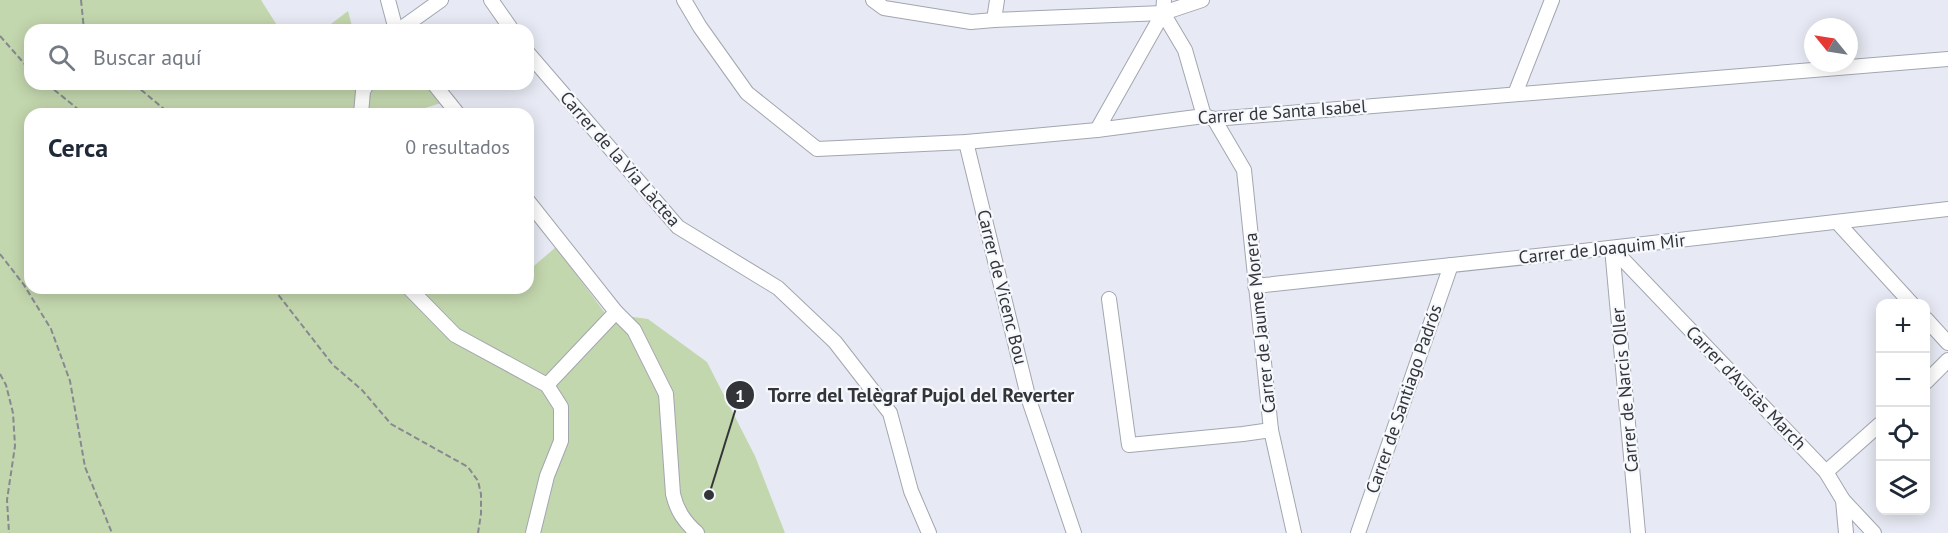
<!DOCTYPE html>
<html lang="es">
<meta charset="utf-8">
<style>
:root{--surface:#fff;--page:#f2f2f3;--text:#1f2937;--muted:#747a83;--line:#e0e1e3}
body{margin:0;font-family:"PT Sans",sans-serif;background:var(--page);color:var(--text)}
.controls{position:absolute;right:18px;bottom:18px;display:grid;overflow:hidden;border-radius:12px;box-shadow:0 3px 15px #0003}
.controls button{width:54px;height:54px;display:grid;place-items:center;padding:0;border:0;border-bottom:2px solid var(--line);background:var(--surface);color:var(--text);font:30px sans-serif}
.compass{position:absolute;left:1804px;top:18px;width:54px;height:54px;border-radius:50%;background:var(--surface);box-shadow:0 3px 15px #0003;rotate:300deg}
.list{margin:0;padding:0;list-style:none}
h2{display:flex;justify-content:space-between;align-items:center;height:78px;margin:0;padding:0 24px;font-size:26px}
h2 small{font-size:20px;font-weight:400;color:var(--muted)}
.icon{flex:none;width:33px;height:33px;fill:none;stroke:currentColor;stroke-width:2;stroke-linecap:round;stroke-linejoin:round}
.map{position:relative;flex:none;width:1948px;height:533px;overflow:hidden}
.search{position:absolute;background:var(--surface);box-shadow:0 3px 15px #0003;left:24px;top:24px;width:510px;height:66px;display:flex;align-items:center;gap:15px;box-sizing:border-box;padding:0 21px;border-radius:18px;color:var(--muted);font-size:22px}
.panel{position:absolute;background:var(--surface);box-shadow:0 3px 15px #0003;left:24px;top:108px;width:510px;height:186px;border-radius:18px}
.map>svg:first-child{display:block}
.green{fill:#c3d7ae}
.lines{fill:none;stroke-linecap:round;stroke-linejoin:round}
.minor-casing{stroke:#a2a6af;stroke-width:16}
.path{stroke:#878990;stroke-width:2;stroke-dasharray:6 3;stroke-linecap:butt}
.minor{stroke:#fff;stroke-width:14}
.labels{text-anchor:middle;stroke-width:4.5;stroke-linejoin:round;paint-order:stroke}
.street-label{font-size:18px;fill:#333438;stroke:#f5f8fd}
.leader{fill:none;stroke:#333438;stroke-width:2}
.callout-dot{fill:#333438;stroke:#f5f8fd;stroke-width:2}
.mark-label{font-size:18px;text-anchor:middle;font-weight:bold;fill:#fff}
.callout-label{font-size:20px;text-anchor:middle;font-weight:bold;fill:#333438;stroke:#f5f8fd;stroke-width:4.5;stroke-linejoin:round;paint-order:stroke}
</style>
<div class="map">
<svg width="1948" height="533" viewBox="0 0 1948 533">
<rect width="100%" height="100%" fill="#e7eaf4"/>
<g class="green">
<path d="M0,0H261L280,30H30V84H426L441,103L406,114H30V288H528V271L556,247L605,313L648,319L707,362L755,456L785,533H0Z"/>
<path d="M348,11L353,30H323Z"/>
</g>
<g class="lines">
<g class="minor-casing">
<g id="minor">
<path d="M388,0L396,30"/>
<path d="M491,0L512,30"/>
<path d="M684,0L700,27L747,93L817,149L966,142L1097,130L1204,116L1214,119L1948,59"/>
<path d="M873,0L884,8L971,22L994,20L1163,13L1202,0"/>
<path d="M1163,13L1185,50L1204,116"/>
<path d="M994,20L997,0"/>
<path d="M399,30L441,0"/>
<path d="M528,53L678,227L778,288L835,342L890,413L911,491L929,533"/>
<path d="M434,84L458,114"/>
<path d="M1515,94L1552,0"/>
<path d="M361,114L363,91L367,84"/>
<path d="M1214,119L1244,170L1271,430L1294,533"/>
<path d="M1097,130L1163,13L1164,0"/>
<path d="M966,142L1029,400L1074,533"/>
<path d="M528,201L616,312L634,330L666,394L673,494C677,511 684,521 697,533"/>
<path d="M1838,223L1912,304"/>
<path d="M1612,248L1826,472L1843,500L1874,533"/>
<path d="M1612,248L1638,533"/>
<path d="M1255,286L1583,251L1948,209"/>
<path d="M409,288L455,335L547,385L561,407V441L547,476L533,533"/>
<path d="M1109,299L1129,445L1243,434L1271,430"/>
<path d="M1926,319L1948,343"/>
<path d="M1926,382L1948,360"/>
<path d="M547,385L616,312"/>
<path d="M1826,472L1880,424"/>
<path d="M1843,500L1846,533"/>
<path d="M1358,533L1451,265"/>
</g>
</g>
<g class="path">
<path d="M81,0L84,30"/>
<path d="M0,36L30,70"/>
<path d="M47,84L84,114"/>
<path d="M134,84L170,114"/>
<path d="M0,254L24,285L51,329L70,381L85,467L112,533"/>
<path d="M273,288L333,365L362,390L391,424L468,467L478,481L481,494V514L478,533"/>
<path d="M0,374L6,385L13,413L15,446L7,500L9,533"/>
</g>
<use href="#minor" class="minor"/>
</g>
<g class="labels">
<g class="street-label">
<text transform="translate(1282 112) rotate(-4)" y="6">Carrer de Santa Isabel</text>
<text transform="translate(620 159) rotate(49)" y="6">Carrer de la Via Làctea</text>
<text transform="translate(1602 249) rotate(-6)" y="6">Carrer de Joaquim Mir</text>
<text transform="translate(1002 287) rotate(76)" y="6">Carrer de Vicenc Bou</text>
<text transform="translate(1260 323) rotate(-96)" y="6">Carrer de Jaume Morera</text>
<text transform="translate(1746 388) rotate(46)" y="6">Carrer d'Ausiàs March</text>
<text transform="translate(1625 390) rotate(-95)" y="6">Carrer de Narcis Oller</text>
<text transform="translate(1404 399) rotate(-71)" y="6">Carrer de Santiago Padrós</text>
</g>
</g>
<path class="leader" d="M709 495L740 395"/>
<g class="callout-dot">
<circle cx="709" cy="495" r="6"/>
<circle cx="740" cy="395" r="15"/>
</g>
<g class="mark-label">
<text x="740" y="402">1</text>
</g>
<g class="callout-label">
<text x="921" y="402">Torre del Telègraf Pujol del Reverter</text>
</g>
</svg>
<div class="controls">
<button>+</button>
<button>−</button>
<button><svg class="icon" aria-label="locate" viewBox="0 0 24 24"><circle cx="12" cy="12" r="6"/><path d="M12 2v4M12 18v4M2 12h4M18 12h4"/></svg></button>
<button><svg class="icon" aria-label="layers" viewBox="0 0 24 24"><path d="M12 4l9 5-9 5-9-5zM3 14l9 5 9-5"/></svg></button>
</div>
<svg class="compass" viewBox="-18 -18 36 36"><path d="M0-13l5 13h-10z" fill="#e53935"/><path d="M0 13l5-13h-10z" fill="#747a83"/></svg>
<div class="search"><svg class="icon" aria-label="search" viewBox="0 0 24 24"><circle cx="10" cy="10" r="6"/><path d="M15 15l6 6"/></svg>Buscar aquí</div>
<section class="panel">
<h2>Cerca<small>0 resultados</small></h2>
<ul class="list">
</ul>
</section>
</div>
